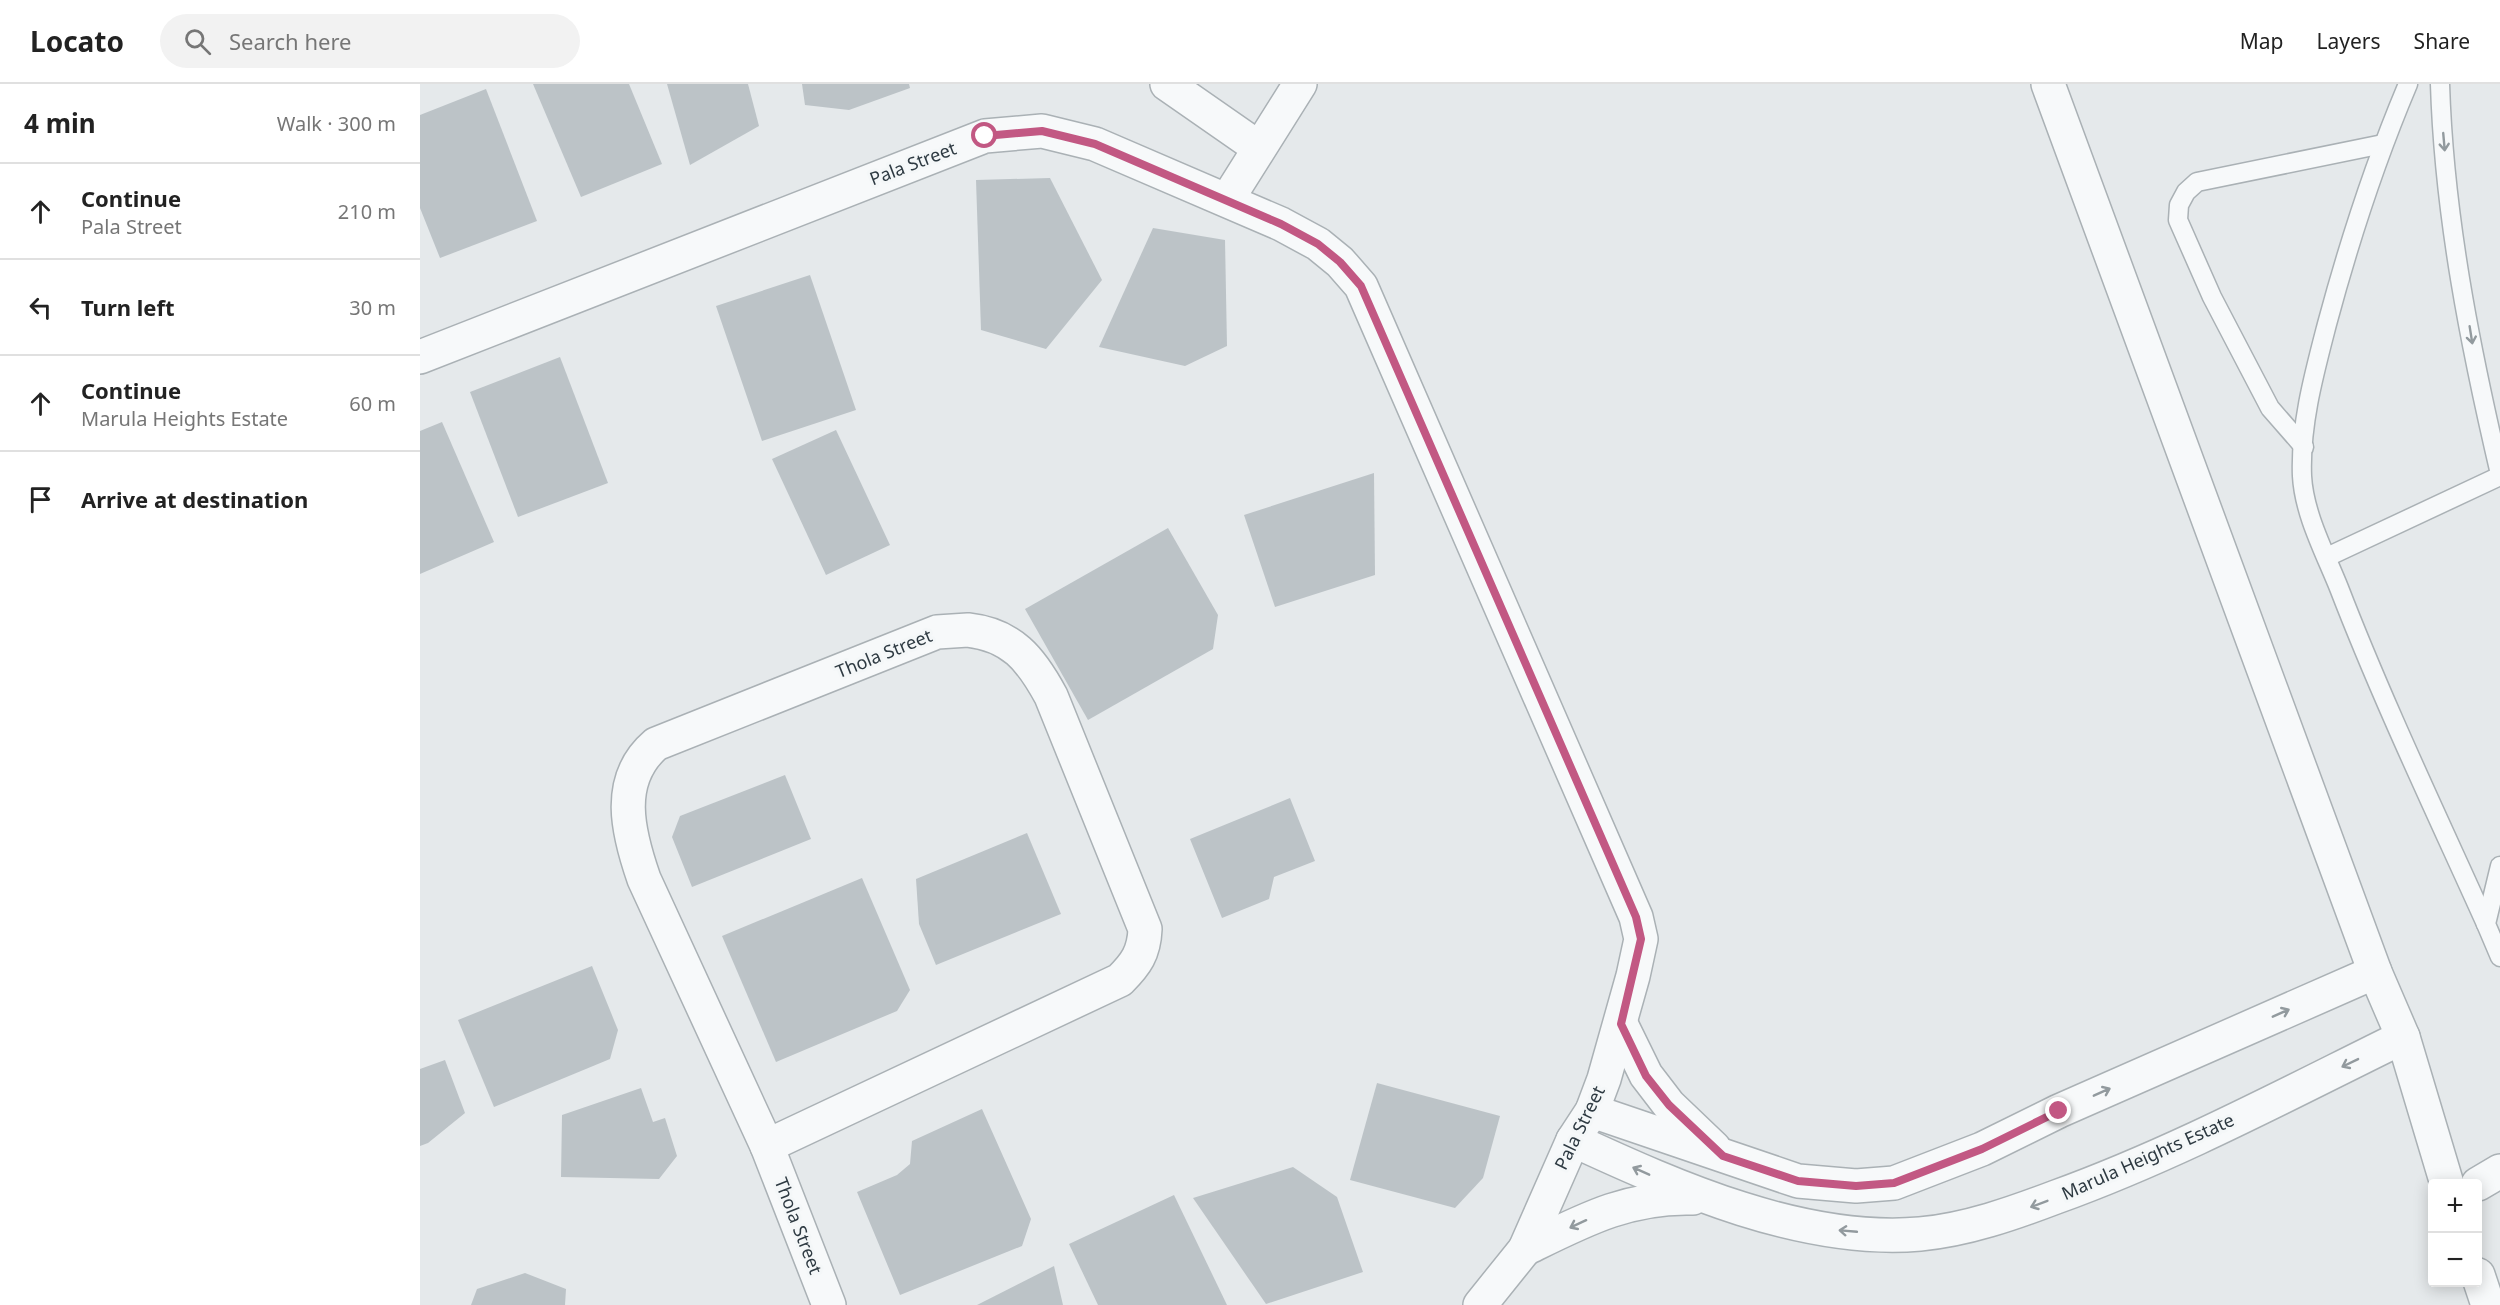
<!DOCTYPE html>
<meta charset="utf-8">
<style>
:root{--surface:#fff;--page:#f2f2f2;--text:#222;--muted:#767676;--line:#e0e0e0}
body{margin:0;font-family:"Noto Sans",sans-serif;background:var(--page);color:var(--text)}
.controls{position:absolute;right:18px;bottom:18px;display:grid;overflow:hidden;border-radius:6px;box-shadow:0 3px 15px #0003}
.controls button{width:54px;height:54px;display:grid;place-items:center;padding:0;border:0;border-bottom:2px solid var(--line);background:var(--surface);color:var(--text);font:30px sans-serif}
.stop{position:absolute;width:18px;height:18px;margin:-14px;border:4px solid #c25883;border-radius:50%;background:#fff}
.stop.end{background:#c25883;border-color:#fff;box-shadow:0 2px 6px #0008}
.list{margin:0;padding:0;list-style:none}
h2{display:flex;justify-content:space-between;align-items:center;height:78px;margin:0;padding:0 24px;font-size:26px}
h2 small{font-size:20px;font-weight:400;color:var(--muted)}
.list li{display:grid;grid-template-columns:39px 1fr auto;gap:18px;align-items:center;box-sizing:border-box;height:96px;padding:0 24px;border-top:2px solid var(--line)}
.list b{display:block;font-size:22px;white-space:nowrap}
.list p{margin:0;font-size:20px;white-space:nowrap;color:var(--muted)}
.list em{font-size:20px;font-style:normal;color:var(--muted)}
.icon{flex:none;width:33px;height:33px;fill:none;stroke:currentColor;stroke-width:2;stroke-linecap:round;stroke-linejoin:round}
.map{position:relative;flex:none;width:2080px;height:1221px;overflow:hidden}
header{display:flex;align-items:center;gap:36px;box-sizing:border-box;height:84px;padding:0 30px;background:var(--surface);border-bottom:2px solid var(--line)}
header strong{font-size:28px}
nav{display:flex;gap:33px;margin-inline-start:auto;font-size:21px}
.search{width:420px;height:54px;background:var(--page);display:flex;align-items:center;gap:15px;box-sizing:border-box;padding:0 21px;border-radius:33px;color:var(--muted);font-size:22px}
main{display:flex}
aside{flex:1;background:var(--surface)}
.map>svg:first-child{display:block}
.building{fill:#bcc3c7}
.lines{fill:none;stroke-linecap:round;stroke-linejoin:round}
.service-casing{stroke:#aab1b5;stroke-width:21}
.minor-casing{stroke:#aab1b5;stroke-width:36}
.service{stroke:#f7f9fa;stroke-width:18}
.minor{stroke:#f7f9fa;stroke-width:33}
.oneway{stroke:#929a9e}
.route{stroke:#c25883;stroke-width:8}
.labels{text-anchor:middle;stroke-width:6;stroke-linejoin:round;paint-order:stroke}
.street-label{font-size:18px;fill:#2e3a42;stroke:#f4f7f8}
</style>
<header>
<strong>Locato</strong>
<div class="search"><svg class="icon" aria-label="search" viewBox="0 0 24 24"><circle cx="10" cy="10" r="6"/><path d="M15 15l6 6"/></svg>Search here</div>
<nav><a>Map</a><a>Layers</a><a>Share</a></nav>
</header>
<main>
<aside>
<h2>4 min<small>Walk · 300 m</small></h2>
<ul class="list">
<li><svg class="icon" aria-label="ahead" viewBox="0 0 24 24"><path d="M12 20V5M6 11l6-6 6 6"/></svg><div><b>Continue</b><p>Pala Street</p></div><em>210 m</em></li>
<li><svg class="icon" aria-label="left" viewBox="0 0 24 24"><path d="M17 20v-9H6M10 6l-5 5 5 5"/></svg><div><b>Turn left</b></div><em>30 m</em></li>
<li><svg class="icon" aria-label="ahead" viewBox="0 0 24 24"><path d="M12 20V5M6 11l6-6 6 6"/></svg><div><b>Continue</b><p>Marula Heights Estate</p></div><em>60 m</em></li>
<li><svg class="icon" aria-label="arrive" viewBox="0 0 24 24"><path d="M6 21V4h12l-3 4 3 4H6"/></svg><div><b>Arrive at destination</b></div></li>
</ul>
</aside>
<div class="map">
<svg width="2080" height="1221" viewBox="0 0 2080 1221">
<rect width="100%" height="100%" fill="#e5e9eb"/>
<g class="building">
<path d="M113,0H209L242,80L161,113Z"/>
<path d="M247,0H328L339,42L270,81Z"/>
<path d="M382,0H489L490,4L429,26L385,21Z"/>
<path d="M66,5L117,137L20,174L0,124V31Z"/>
<path d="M630,94L682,196L626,265L561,246L556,96Z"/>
<path d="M733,144L805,156L807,262L765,282L679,263Z"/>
<path d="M390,191L436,326L342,357L296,222Z"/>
<path d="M140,273L188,399L98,433L50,308Z"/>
<path d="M22,338L74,458L0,490V347Z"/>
<path d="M416,346L470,461L406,491L352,375Z"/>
<path d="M954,389L955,491L855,523L824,431Z"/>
<path d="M748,444L798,531L793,565L668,636L605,525Z"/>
<path d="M365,691L391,755L272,803L252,753L260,732Z"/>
<path d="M870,714L895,777L854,793L849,815L802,834L770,755Z"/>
<path d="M607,749L641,830L516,881L499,840L496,795Z"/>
<path d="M442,794L490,906L477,927L356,978L302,852Z"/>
<path d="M172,882L198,946L190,975L74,1023L38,936Z"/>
<path d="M25,976L45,1029L8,1059L0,1062V985Z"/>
<path d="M957,999L1080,1032L1063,1094L1035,1124L930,1096Z"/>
<path d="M221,1004L233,1038L245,1034L257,1072L239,1095L141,1093L142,1031Z"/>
<path d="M562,1025L611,1135L602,1162L480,1211L437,1108L477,1091L490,1080L492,1057Z"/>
<path d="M873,1083L917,1113L943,1188L846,1220L773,1114Z"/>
<path d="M754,1111L807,1221H678L649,1160Z"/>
<path d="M634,1182L643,1221H557Z"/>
<path d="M105,1189L146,1205L145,1221H51L57,1205Z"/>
</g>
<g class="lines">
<g class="service-casing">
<g id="service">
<path d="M1988,0C1955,78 1929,158 1907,240C1894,290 1880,341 1882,392C1884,430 1905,469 1919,504C1963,618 2016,729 2066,840"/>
<path d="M2020,0C2024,131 2050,262 2080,390"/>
<path d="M1884,363L1850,324L1792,213L1758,136L1759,121L1766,108L1777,98L1963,60"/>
<path d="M1907,473L2080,392"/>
<path d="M2080,782L2066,840L2080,873"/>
</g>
</g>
<g class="minor-casing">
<g id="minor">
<path d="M747,0L839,64"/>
<path d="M1628,0L1955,888L1983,953L2027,1100"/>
<path d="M807,116L880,0"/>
<path d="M0,273L565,52L622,47L675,60L861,140L898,160L920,178L941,202L1216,833L1221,855L1213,892L1184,995L1172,1027L1153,1056L1105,1165L1060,1221"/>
<path d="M548,546C592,551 611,575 631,612L725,845C724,869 716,880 700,896L347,1062L224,795C208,749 194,696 236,660L517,548Z"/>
<path d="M1201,940L1226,991L1249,1021L1294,1064"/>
<path d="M1172,1027L1378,1097L1436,1102L1474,1099L1562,1065L1639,1027L1955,888"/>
<path d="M1153,1056C1257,1104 1383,1160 1500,1150C1546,1146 1594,1129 1636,1113C1755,1070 1869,1009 1983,953"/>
<path d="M347,1062L409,1221"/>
<path d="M2058,1100L2080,1087"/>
<path d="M1105,1165C1162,1137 1208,1112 1273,1114"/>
<path d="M2058,1191L2068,1221"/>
</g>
</g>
<use href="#service" class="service"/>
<use href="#minor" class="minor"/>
</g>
<defs><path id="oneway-shaft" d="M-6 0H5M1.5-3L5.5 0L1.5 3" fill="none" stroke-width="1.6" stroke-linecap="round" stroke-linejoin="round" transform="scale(1.5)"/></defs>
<g class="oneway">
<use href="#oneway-shaft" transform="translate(2024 58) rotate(85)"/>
<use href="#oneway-shaft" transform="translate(2051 251) rotate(81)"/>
<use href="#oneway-shaft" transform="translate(1861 929) rotate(-24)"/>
<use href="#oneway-shaft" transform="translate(1930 979) rotate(154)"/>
<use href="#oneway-shaft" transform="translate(1682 1008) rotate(-24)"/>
<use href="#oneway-shaft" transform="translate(1221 1087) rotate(-156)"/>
<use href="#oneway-shaft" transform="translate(1619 1120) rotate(159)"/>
<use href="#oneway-shaft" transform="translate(1158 1140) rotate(155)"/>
<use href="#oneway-shaft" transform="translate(1428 1147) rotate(-175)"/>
</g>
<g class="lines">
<path class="route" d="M565,52L622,47L675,60L861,140L898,160L920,178L941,202L1216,833L1221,855L1201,940L1226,992L1249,1021L1303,1072L1378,1097L1436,1102L1474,1099L1562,1065L1639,1027"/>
</g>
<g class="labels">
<g class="street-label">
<text transform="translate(493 80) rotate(-21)" y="6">Pala Street</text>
<text transform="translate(464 570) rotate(-22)" y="6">Thola Street</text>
<text transform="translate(1160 1044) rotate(-64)" y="6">Pala Street</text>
<text transform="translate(1728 1073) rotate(-24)" y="6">Marula Heights Estate</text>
<text transform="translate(378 1142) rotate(69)" y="6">Thola Street</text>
</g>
</g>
</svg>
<div class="controls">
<button>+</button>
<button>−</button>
</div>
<div class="stop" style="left:565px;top:52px"></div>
<div class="stop end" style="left:1639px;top:1027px"></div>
</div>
</main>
